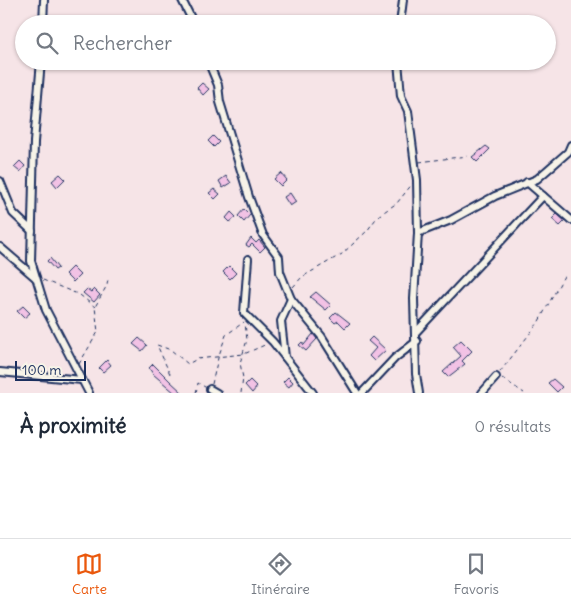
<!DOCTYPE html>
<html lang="fr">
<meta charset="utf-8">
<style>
:root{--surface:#fff;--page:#f6f6f7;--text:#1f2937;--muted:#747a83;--line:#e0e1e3;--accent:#ea580c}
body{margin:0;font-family:Delius,sans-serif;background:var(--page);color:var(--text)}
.scale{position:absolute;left:15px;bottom:12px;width:71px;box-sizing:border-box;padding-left:5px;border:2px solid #1b2f5e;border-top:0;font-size:14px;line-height:18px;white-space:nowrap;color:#1b2f5e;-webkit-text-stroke:4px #f7f3e8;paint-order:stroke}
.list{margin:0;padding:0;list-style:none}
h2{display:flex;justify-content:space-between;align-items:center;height:65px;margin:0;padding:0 20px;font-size:21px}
h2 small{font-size:16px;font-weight:400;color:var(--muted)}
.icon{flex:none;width:28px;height:28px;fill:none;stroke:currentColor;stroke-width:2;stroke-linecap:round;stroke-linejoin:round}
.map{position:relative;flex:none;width:571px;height:393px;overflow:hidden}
.search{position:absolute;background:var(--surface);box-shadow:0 1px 4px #0004;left:15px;right:15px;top:15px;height:55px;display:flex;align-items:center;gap:12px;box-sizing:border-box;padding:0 18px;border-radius:28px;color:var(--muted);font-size:19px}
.sheet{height:145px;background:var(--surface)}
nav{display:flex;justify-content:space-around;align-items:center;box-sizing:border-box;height:70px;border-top:1px solid var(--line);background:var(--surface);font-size:14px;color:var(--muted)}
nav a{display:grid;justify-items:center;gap:2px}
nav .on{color:var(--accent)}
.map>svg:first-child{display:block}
.building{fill:#f2c2e5;stroke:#1b2f5e}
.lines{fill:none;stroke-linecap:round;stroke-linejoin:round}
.minor-casing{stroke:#1b2f5e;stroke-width:10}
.path{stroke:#1b2f5e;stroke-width:1;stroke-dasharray:4 4;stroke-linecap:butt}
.minor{stroke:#f7f3e8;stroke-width:6}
</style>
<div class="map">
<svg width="571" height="393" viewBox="0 0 571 393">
<rect width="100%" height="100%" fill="#f6e4e7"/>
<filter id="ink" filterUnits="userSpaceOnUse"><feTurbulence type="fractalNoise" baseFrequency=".02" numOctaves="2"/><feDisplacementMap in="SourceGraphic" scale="10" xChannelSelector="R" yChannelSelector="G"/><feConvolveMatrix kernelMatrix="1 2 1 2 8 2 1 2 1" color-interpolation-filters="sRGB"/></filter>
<g filter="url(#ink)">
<g class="building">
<path d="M202,83L209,89L203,95L197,88Z"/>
<path d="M213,136L219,142L214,147L208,141Z"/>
<path d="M486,146L490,149L477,162L472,157Z"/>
<path d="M20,161L25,166L20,172L14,167Z"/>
<path d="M281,173L287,180L281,186L274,179Z"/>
<path d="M60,174L65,179L57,187L52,181Z"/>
<path d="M226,176L231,183L223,188L219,181Z"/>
<path d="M214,189L220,194L215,199L209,193Z"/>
<path d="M290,193L296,202L290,206L284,197Z"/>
<path d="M244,209L250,215L244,222L238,216Z"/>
<path d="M231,212L236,217L230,222L226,218Z"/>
<path d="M557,214L565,221L560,226L552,219Z"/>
<path d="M251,238L256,243L259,240L265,247L260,252L252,244L249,247L246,245Z"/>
<path d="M50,258L58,268L55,270L47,261Z"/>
<path d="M229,266L236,273L230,279L223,272Z"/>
<path d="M72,267L80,275L73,282L65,274Z"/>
<path d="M87,289L91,292L94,289L100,295L94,302L83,293Z"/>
<path d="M316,292L331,305L326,310L310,297Z"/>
<path d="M23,306L30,313L24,318L17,311Z"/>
<path d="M336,312L350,323L345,328L338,321L335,323L330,318Z"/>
<path d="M313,334L317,339L306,351L299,345L302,342L304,345Z"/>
<path d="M372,337L386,350L374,361L369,356L376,348L368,341Z"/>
<path d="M139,338L147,345L142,351L133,344Z"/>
<path d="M461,340L472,351L462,361L465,364L448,377L443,372L461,356L453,347Z"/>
<path d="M107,360L111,365L103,372L99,368Z"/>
<path d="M153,364L170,381L183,393H175L153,374L149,368Z"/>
<path d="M288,377L293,382L289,387L283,382Z"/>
<path d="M553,379L562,387L557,392L548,383Z"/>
<path d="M250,380L257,387L252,393L245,385Z"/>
</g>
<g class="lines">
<g class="minor-casing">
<g id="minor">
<path d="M182,0L194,24"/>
<path d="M43,24L44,0"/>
<path d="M400,24L403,0"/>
<path d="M41,61L34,142L31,261L46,310L89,393"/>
<path d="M208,61L218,85L220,102L249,197L263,235L279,257L280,272L291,299L322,337L357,393"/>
<path d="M398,61L401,96L408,111L417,180L418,233L414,299L416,374L419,393"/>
<path d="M0,181L13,213L32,231"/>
<path d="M527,182L571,220"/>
<path d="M418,233L451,220L495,196L537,179L568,152L571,145"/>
<path d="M0,247L36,278"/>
<path d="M248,259L244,313L273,342L313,393"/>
<path d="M416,332L543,196"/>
<path d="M285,357L281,321L291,299"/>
<path d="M0,372L82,380"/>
<path d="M210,389L217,393"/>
<path d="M362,393L395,358L417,341"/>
<path d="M482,393L496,377"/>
</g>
</g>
<g class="path">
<path d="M419,162L468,156"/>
<path d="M43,280L80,295L95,307"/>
<path d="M293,287L302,277L342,254L367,231L378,216L397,203L413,183"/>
<path d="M79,364L98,332L95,307L106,287L108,280"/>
<path d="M500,372L538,323L564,276"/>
<path d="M170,374L157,345L171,350L188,364L197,359L244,354L267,344"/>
<path d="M502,378L524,393"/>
<path d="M212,384L218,358L226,335L244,322"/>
<path d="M196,393L198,383L205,387"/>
<path d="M241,393L243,378L240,363L247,340L245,323"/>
</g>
<use href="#minor" class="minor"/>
</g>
</g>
</svg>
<div class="scale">100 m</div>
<div class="search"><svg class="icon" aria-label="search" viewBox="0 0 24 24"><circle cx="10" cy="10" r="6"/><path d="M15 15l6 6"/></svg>Rechercher</div>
</div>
<section class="sheet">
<h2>À proximité<small>0 résultats</small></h2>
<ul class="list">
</ul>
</section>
<nav>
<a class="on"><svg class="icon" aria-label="map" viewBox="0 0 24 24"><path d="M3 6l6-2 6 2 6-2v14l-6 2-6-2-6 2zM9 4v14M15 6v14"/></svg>Carte</a>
<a><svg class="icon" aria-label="directions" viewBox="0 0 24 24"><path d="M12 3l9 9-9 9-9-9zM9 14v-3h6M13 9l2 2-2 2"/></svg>Itinéraire</a>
<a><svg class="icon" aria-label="saved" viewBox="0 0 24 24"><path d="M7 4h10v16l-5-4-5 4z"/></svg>Favoris</a>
</nav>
